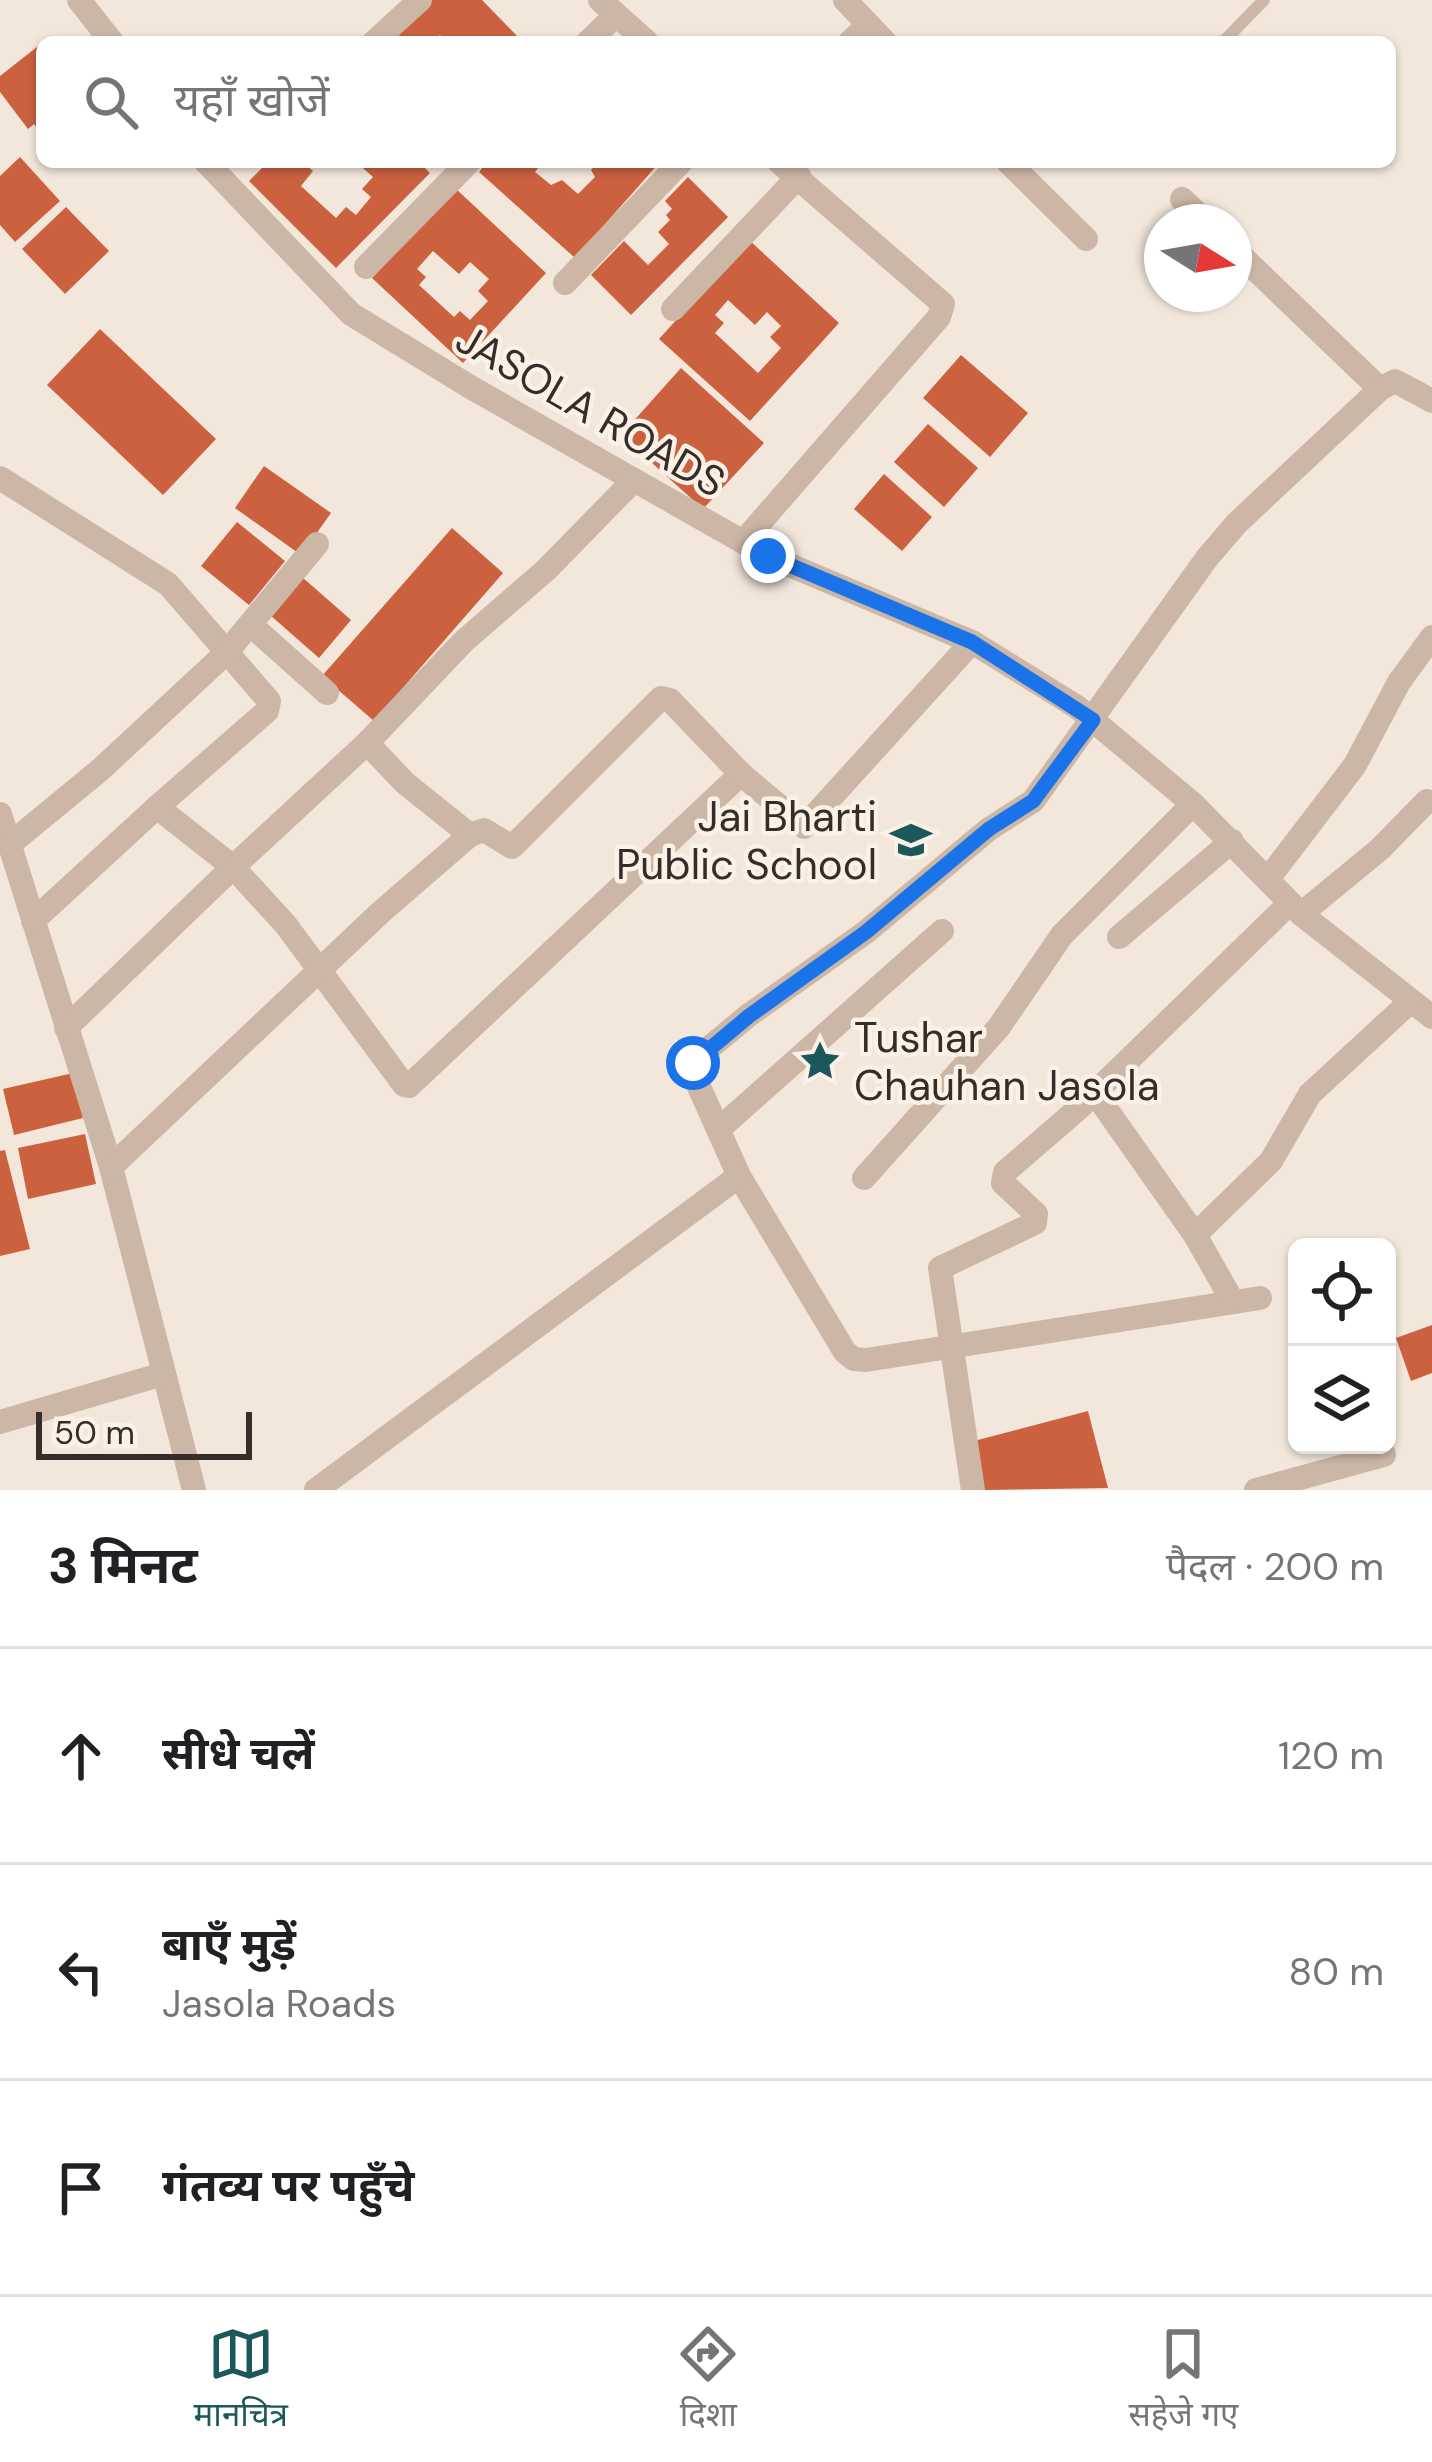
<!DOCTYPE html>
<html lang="hi">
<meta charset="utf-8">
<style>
:root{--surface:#fff;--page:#f2f2f2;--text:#202124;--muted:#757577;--line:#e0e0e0;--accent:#1b575b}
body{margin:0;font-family:"DM Sans","Noto Sans Devanagari",sans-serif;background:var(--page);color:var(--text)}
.controls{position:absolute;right:36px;bottom:36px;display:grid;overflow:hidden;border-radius:18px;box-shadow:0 3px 9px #0004}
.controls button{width:108px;height:108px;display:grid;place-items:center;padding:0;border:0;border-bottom:3px solid var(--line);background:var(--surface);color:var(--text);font:60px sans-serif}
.compass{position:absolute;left:1144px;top:204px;width:108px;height:108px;border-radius:50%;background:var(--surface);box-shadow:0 3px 9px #0004;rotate:101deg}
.scale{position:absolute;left:36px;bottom:30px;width:216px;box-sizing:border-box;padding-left:12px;border:6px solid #372c27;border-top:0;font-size:33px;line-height:42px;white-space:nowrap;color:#372c27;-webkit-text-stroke:9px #faf1e7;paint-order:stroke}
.stop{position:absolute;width:36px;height:36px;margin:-27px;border:9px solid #1a73e8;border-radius:50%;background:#fff}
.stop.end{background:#1a73e8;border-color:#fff;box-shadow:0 3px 12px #0008}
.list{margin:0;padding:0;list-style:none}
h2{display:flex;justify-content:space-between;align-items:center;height:156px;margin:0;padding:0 48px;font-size:51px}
h2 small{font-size:39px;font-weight:400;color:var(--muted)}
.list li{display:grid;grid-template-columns:78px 1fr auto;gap:36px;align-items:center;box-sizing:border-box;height:216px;padding:0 48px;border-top:3px solid var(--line)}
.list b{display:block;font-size:45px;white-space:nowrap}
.list p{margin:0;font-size:39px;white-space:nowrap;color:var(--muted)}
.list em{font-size:39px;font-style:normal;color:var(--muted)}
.icon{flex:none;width:66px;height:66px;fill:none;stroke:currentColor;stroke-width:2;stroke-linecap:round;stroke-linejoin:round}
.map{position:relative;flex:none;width:1432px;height:1490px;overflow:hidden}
.search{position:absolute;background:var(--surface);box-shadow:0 3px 9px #0004;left:36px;right:36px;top:36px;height:132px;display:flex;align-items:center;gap:30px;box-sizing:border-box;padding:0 42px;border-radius:18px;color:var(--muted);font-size:45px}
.sheet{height:804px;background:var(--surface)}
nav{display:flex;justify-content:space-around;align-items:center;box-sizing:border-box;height:168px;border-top:3px solid var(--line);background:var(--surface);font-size:33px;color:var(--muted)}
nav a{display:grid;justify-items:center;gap:6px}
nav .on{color:var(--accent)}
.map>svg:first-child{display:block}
.building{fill:#cc6140;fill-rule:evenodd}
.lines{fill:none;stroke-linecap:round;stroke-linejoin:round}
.lane{stroke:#ccb7a6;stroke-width:12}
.street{stroke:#ccb7a6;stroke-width:24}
.route{stroke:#1a73e8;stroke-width:15}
.labels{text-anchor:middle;stroke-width:9;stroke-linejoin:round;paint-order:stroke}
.street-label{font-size:42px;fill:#372c27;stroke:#faf1e7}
.poi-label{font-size:42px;fill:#372c27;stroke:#faf1e7;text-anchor:end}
</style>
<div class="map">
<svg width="1432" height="1490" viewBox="0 0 1432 1490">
<rect width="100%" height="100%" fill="#f3e7db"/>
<g class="building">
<path d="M430,0H482L523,42H447L440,35L431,42H387Z"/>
<path d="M42,43V134L34,124L28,129L0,92V76Z"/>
<path d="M20,157L60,201L15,242L0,225V176Z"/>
<path d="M268,162H309L306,165L313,171L301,186L336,218L346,207L356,215L371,197L362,189L373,177L356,162H419L430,173L336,268L249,181Z"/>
<path d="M487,162H543L535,172L551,185L562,180L578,194L595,177L591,170L598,162H660L575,258L479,172Z"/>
<path d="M688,177L728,217L631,315L591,275L624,241L648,265L669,244L658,232L670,220L666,215L672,209L665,201Z"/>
<path d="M455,188L546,273L463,363L372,278ZM433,251L459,274L470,262L489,279L478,291L488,301L470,320L460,311L454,317L419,285L426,277L417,269Z"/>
<path d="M66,207L109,251L65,294L22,249Z"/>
<path d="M749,240L839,323L750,421L659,339ZM728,300L755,325L767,312L781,326L770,337L781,348L758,373L715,333L724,323L715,315Z"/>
<path d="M100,329L216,439L163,495L47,385Z"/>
<path d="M961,355L1028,413L990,457L923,398Z"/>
<path d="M681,368L764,443L703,509L621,435Z"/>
<path d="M928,424L978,468L944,507L894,462Z"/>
<path d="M264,466L331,513L301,555L235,508Z"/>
<path d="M884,474L932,517L902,551L854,509Z"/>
<path d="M237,522L285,561L249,605L201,566Z"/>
<path d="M452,528L503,573L374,721L322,676Z"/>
<path d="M302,577L351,620L319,658L270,615Z"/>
<path d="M73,1073L83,1118L14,1135L3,1089Z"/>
<path d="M85,1134L96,1184L28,1199L18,1148Z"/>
<path d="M5,1150L30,1249L0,1256V1151Z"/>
<path d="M1432,1325V1373L1411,1381L1396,1338Z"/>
<path d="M1088,1411L1108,1488L983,1490L970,1442Z"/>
</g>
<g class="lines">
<path class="lane" d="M1223,42L1264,0"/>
<g class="street">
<path d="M79,0L112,42"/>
<path d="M600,0L647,42"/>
<path d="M845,0L885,42"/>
<path d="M374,42L420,0"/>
<path d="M588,42L616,15"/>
<path d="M850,42L868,25"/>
<path d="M206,162L351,314L472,388L768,556L972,642L1077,707L1193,804L1301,914L1432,1017"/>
<path d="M1008,162L1086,239"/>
<path d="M1182,199L1206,222"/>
<path d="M1234,249L1380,389"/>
<path d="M366,267L469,162"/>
<path d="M565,283L681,162"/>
<path d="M673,309L799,176"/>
<path d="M0,478L168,584L269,701L267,711L157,807L233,867L367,743L464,641L546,570L634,480"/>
<path d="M743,542L939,317L943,304L779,162"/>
<path d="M252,626L327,693"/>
<path d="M367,743L405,783L470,835"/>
<path d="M0,814L111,1167L194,1490"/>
<path d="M10,844L100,770L226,653L317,544"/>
<path d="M1268,879L1355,765L1399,682L1432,637"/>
<path d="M1301,914L1380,849L1427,801"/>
<path d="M33,921L157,807"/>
<path d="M1119,937L1232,841"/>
<path d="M66,1028L233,867L286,925L404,1085L409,1086L741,774"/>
<path d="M1095,1093L1195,1235"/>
<path d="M719,1129L942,931"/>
<path d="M111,1167L381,912L470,835L484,830L512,847L661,698L670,700L741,774L804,827L972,642"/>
<path d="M864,1178L999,1027L1062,935L1193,804"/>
<path d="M1260,1298L866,1360L854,1359L845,1352L739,1176L691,1069L697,1058L749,1015L866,932L989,829L1033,801L1207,558L1237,523L1380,389L1395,381L1432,401"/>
<path d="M1233,1302L1195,1235L1271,1161L1310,1094L1411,1001"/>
<path d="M0,1422L163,1374"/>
<path d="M316,1490L739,1176"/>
<path d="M973,1490L940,1268L1035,1223L1036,1214L1003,1183L1005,1172L1078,1109L1290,903"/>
<path d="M1256,1490L1384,1455"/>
</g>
</g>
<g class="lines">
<path class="route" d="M693,1063L749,1016L866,932L989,829L1033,801L1093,720L972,642L768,556"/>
</g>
<defs>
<g id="school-bare" transform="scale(3.24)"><path d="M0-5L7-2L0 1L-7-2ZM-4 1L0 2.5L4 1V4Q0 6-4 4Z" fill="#1b575b" stroke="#faf1e7" stroke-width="2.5" paint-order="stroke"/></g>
<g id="sight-bare" transform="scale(3.24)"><path d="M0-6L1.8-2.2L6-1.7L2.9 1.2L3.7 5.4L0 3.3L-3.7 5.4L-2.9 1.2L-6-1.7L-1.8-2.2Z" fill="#1b575b" stroke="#faf1e7" stroke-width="2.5" paint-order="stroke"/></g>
</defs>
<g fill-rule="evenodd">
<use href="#school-bare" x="911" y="840"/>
<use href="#sight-bare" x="820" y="1061"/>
</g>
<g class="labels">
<g class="street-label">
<text transform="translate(591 410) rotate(30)" y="15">JASOLA ROADS</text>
</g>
<g class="poi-label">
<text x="877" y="831">Jai Bharti<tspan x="877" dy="48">Public School</tspan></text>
<text x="854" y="1052" text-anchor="start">Tushar<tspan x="854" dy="48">Chauhan Jasola</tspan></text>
</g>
</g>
</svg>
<div class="controls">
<button><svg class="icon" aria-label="locate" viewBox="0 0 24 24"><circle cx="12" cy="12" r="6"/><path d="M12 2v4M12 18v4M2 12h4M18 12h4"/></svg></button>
<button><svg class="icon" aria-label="layers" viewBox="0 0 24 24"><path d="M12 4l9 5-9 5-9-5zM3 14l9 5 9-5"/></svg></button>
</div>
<svg class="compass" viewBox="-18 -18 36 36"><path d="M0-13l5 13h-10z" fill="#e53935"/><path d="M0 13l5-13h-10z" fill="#757577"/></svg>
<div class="scale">50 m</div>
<div class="stop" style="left:693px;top:1063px"></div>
<div class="stop end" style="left:768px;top:556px"></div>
<div class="search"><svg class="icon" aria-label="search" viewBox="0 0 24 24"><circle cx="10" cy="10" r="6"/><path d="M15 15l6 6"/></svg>यहाँ खोजें</div>
</div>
<section class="sheet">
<h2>3 मिनट<small>पैदल · 200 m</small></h2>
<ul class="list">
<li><svg class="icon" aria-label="ahead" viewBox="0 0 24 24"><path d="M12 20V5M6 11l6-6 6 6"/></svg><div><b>सीधे चलें</b></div><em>120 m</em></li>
<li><svg class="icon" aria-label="left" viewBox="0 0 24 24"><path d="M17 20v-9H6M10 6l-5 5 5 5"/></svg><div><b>बाएँ मुड़ें</b><p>Jasola Roads</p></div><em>80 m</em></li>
<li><svg class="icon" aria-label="arrive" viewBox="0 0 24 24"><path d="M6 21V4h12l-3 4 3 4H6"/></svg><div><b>गंतव्य पर पहुँचे</b></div></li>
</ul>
</section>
<nav>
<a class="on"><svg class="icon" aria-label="map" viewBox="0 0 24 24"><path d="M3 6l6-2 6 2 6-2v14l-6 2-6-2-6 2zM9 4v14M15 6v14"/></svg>मानचित्र</a>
<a><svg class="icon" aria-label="directions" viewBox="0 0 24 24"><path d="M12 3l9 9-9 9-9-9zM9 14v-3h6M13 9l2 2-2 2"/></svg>दिशा</a>
<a><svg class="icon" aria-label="saved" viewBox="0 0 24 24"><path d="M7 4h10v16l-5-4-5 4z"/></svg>सहेजे गए</a>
</nav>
